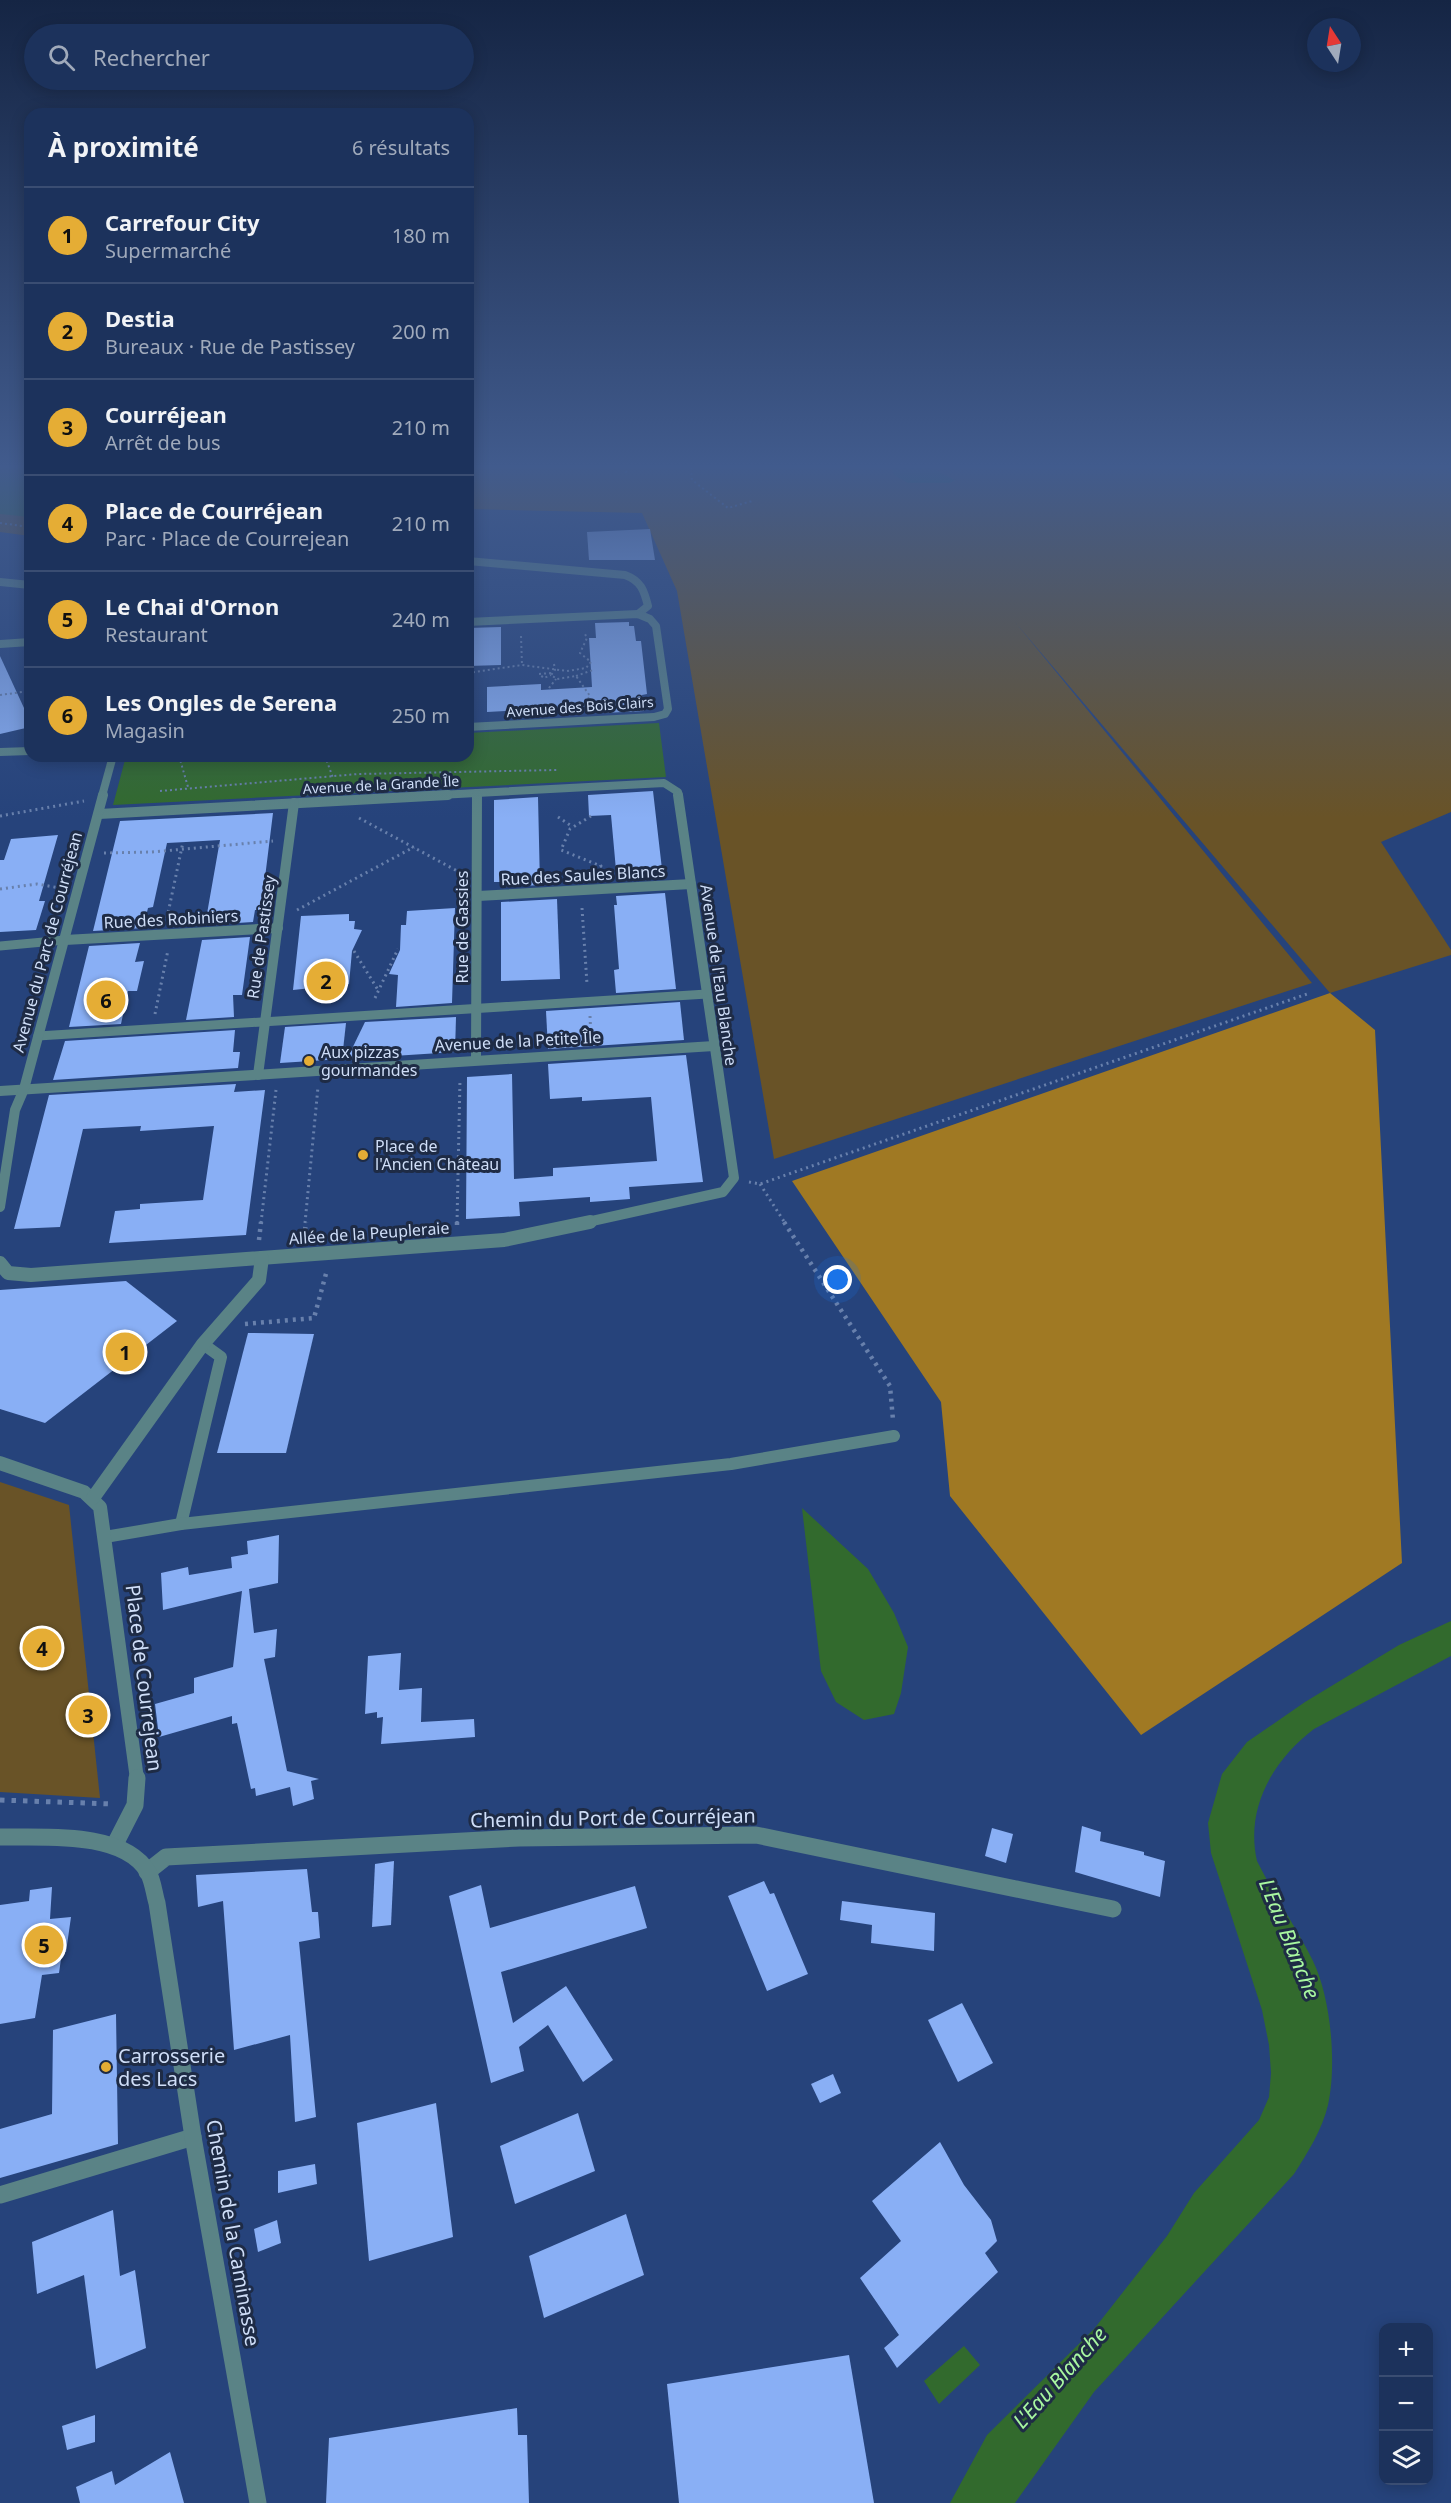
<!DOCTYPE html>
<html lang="fr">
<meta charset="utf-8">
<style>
:root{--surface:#1c325c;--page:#253a62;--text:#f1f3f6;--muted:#a0aabb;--line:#3a4d72;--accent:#e5ad35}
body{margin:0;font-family:"Noto Sans",sans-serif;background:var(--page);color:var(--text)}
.controls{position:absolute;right:18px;bottom:18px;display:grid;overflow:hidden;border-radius:12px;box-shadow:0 3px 15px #0003}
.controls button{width:54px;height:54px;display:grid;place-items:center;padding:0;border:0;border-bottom:2px solid var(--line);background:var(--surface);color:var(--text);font:30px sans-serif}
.compass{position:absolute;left:1307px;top:18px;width:54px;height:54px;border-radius:50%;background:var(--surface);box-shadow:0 3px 15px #0003;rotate:348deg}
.you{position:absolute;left:838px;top:1280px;width:21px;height:21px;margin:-15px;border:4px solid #fff;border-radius:50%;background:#1a73e8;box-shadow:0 0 0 9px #1a73e833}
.badge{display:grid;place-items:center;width:39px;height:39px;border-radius:50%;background:var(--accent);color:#111;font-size:20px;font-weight:700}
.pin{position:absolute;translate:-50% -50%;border:3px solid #fff;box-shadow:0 2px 6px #0006}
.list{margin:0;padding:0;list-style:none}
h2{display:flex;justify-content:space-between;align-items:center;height:78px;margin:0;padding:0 24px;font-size:26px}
h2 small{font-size:20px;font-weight:400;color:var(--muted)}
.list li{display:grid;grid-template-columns:39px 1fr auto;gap:18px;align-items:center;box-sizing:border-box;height:96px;padding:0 24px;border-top:2px solid var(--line)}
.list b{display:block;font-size:22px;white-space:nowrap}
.list p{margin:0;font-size:20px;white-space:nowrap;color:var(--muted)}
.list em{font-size:20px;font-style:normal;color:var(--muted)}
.icon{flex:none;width:33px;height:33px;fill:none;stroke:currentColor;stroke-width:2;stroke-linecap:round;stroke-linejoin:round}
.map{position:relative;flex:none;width:1451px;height:2503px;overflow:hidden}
.search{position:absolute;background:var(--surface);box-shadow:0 3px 15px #0003;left:24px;top:24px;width:450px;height:66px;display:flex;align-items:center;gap:15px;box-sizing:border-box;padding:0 21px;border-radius:33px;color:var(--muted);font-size:22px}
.panel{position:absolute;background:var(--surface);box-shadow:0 3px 15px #0003;left:24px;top:108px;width:450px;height:654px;border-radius:18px}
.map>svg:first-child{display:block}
.green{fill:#695327}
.forest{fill:#a07923}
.water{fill:#326a2d}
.building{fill:#89aff5}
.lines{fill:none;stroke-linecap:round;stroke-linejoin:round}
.path-far3{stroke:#6880ac;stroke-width:2;stroke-dasharray:2 3;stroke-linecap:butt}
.path-far2{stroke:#6880ac;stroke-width:3;stroke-dasharray:2 4;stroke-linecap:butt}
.path-far1{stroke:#6880ac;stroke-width:4.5;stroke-dasharray:3 5;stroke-linecap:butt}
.path{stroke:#6880ac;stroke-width:5;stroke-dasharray:4.5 7;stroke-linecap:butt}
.service-far1{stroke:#5a8386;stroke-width:9}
.service{stroke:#5a8386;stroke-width:12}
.minor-far3{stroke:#5a8386;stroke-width:8}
.minor-far2{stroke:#5a8386;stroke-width:10}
.minor-far1{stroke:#5a8386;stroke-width:14}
.minor{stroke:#5a8386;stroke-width:17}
.tertiary{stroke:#5a8386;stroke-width:17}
.poi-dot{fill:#e5ad35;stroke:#1e2b45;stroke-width:2}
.labels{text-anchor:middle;stroke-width:6;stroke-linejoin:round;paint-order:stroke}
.far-street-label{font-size:14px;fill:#cfdef8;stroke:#1e2b45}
.street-label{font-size:16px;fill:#cfdef8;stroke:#1e2b45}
.poi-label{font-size:16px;fill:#cfdef8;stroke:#1e2b45;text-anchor:start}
.near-street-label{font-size:20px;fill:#cfdef8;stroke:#1e2b45}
.near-poi-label{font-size:20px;fill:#cfdef8;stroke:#1e2b45;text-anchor:start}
.near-water-label{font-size:21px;font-style:italic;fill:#a8f7a0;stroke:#1e2b45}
</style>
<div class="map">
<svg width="1451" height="2503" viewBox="0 0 1451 2503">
<rect width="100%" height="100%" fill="#26437b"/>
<g class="green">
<path d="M0,468H30V536L0,532Z"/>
<path d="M468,468H1448L1451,476V812L1381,842L1451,950V955L1330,993L1015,622L1312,983L774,1159L677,591L642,513L468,509Z"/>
<path d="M0,1482L69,1505L100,1798L0,1792Z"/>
</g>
<path class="forest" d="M1330,993L1375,1030L1402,1563L1141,1735L950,1496L941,1402L792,1181Z"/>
<g class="water">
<path d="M0,468H30V517L0,514Z"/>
<path d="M892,468H931L955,480L950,483H908L894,475Z"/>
<path d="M659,723L666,777L113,805L126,756H468V733Z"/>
<path d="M802,1508L868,1569L894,1613L908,1647L901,1693L894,1714L864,1720L836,1702L821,1671Z"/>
<path d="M1451,1621V1656L1314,1729C1273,1760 1245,1808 1257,1861C1274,1895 1296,1927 1313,1961C1331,1998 1337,2065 1328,2105C1322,2130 1308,2152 1294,2174L1094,2392L1015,2503H950L987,2435L1094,2329L1167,2236L1194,2193L1259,2120L1269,2097L1271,2073L1269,2045L1262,2010L1211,1853L1208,1823L1222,1774L1247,1742L1305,1702L1399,1645Z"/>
<path d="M964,2346L980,2365L939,2404L924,2381Z"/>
</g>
<g class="building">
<path d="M650,529L655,560H589L587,532Z"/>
<path d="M629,622V626H634L636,641H641L647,694L642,695L644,711L603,713L602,706L487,712V687L541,684V690L592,687L589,638H596L595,623Z"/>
<path d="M501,627V665L468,666V628Z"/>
<path d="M0,656L30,721V727L0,734Z"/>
<path d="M653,791L663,878L617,881L611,815L589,816L588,795Z"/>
<path d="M538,797L540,885L501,887L500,882H494V800Z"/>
<path d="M273,813L261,910H255L253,922L205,925L220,840L186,842L167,843L153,907L148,908L143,928L93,931L120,821Z"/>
<path d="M58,835L39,901H45L36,930L0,932V860H4L11,839Z"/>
<path d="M665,893L676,989L616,993L614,970L619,969L614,905H617L616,896Z"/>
<path d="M557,899L560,979L501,981V902Z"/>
<path d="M455,908L452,1003L396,1007L398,975L389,974L400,950L401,925H406L407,911Z"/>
<path d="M349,914V921H355L354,929L362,930L352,951L349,984L293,990L301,916Z"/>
<path d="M250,937L242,995H233L234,1017L186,1020L202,940Z"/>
<path d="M140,943L135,962L144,961L137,991H128L121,1024L69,1027L89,946Z"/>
<path d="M680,1002L684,1040L548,1049L546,1011Z"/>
<path d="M456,1017L455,1052L347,1059L365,1022Z"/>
<path d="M346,1023L342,1059L280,1063L285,1027Z"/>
<path d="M235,1030L233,1052H240L238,1068L53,1080L65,1041Z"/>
<path d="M686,1055L703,1182L629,1187L630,1199L590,1202V1197L519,1202L520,1216L466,1219L467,1077L512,1074L514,1179L553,1176V1168L657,1161L651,1097L582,1101V1097L550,1099L548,1064Z"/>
<path d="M236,1084L234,1092L265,1090L246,1235L109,1243L115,1211L140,1209V1204L203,1200L214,1126L140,1131L141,1126L83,1129L60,1227L14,1229L49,1095Z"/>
<path d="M126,1281L177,1321L45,1423L0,1409V1290Z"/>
<path d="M248,1333L314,1334L286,1453H217Z"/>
<path d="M279,1535L278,1583L249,1589L254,1633L277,1629L275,1657L264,1659L287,1771L319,1779L311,1781L314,1799L293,1806L290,1787L256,1796L255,1788L251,1789L237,1723L232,1724V1716L159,1737L155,1704L194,1693V1678L233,1667L242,1591L163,1610L161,1573L188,1567L189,1575L232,1568L231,1557L248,1554L247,1541Z"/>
<path d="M401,1653L399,1690L422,1688L421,1722L474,1719L475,1737L381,1744L383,1717L377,1718V1712L365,1714L368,1656Z"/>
<path d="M1082,1826L1101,1832L1100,1841L1144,1852V1855L1165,1861L1160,1897L1075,1872Z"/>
<path d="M992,1828L1013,1834L1006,1863L985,1856Z"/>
<path d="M394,1861L391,1925L372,1927L375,1864Z"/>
<path d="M307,1869L312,1912H318L320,1938L299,1942L316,2117L295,2122L290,2035L234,2050L223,1901L198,1907L196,1875Z"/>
<path d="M764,1881L770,1894L774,1893L808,1974L767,1991L728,1896Z"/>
<path d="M481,1885L490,1928L635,1886L647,1928L501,1972L513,2023L566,1986L613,2060L583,2082L548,2025L519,2047L524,2071L491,2083L449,1896Z"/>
<path d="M52,1887L50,1919L71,1917L66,1952H62L59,1973L42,1975L35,2018L0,2024V1905L29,1901L30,1890Z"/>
<path d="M842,1901L935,1913L934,1951L871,1943L872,1925L840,1920Z"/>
<path d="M962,2003L993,2063L958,2082L928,2020Z"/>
<path d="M116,2014L118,2144L0,2178V2129L52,2114L53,2030Z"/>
<path d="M833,2074L841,2093L820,2103L811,2084Z"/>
<path d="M436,2103L453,2237L369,2261L357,2123Z"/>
<path d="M578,2113L595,2171L515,2204L500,2146Z"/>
<path d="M940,2142L964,2185L991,2220L997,2241L985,2253L998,2272L897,2368L884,2348L899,2335L860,2278L901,2241L872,2201Z"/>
<path d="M315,2164L317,2184L278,2193V2171Z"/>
<path d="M113,2210L120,2276L135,2270L146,2348L96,2369L84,2275L37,2294L32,2242Z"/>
<path d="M626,2214L644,2275L544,2318L529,2256Z"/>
<path d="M277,2220L281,2243L258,2252L254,2229Z"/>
<path d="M849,2355L874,2503H679L667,2384Z"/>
<path d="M517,2408L518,2435H527L529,2503H326L329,2438Z"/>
<path d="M95,2415V2442L67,2450L62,2426Z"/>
<path d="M170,2452L184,2503H80L76,2487L112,2471L115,2485Z"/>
</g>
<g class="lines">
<g class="path-far3">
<path d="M691,468L692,480L728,508L752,501"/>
<path d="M626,473L627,468"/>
<path d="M0,523L30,527"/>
<path d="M521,636L522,665"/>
<path d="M554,664L555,670L551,675L557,679L576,676L590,696L584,704"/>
<path d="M468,673L522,665L567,671L586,668L591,662L580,653L587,638L584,632"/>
<path d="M551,673L539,674L544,678L551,675"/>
<path d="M576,676L593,670"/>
<path d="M549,688L556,679"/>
<path d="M0,695L30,691"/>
<path d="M179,756L188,787"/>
<path d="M325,756L333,778"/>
<path d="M160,791L358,774L557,770"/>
</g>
<g class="path-far2">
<path d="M0,816L84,801"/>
<path d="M591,816L570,829L561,850L601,866L594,872"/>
<path d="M558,817L573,827"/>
<path d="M359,818L461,873"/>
<path d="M104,853L152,852L273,841"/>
<path d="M0,889L37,884L60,888"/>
<path d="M582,908L587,984"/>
<path d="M297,910L414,847"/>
<path d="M167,918L183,842"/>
<path d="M354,951L378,990"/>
<path d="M375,998L398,949"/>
<path d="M155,1014L168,950"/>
<path d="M590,1016L591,1038"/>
<path d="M749,1182L760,1184L1307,994"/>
<path d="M760,1184L785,1223"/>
<path d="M261,1223L276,1090"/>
<path d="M305,1223L318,1087"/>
<path d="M457,1223L460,1079"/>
</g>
<g class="path-far1">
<path d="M784,1222L890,1386L893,1420"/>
<path d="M457,1225V1222"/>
<path d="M304,1238L306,1222"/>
<path d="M259,1240L261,1222"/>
<path d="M245,1324L314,1318L327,1270"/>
</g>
<path class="path" d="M0,1800L113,1804"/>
<g class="service-far1">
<path d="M0,946L65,940"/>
<path d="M38,1036L707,994"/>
</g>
<g class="service">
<path d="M181,1524L221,1357L203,1344"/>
<path d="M105,1537L181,1524L731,1464L894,1436"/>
</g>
<g class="minor-far3">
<path d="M468,561L625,575C641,581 644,590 648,606L638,614"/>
<path d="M0,582L30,585"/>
<path d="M468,622L638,614L650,619L656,626L668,709L665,714L654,717L468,727"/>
<path d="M0,644L30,642"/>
<path d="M0,752L30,751"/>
<path d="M102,796L113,756"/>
<path d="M420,796L664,783L678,792L679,796"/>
<path d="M477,796V793"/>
</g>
<g class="minor-far2">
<path d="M99,814L448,795"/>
<path d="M478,896L691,884"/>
<path d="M65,940L278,928"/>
<path d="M476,1060L477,795"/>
<path d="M258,1075L294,803"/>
<path d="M0,1091L714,1046"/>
<path d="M0,1207L15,1110L24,1089L103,795"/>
<path d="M583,1223L723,1192L734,1178L678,795"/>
</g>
<g class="minor-far1">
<path d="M0,1263L8,1273L31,1275L504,1240L590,1222"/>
<path d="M0,1463L84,1492L100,1507L137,1779"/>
<path d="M93,1498L203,1344L259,1280L262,1258"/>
</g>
<g class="minor">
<path d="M114,1846L135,1805L137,1778"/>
<path d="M147,1872L166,1857L519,1838L756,1835L1113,1909"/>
<path d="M0,2195L193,2137"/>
</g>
<path class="tertiary" d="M0,1837C42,1838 123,1830 148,1872C153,1881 154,1893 157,1903L193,2137L258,2503"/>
</g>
<linearGradient id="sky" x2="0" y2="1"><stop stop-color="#152544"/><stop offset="0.57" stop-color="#415b8d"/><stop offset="1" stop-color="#415b8d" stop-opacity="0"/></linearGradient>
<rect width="1451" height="818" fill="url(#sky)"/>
<g class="poi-dot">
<circle cx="309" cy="1061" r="6"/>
<circle cx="363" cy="1155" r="6"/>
<circle cx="106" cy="2067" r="6"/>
</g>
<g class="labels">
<g class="far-street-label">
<text transform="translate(580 707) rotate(-4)" y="5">Avenue des Bois Clairs</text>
<text transform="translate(381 785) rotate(-3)" y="5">Avenue de la Grande Île</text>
</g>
<g class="street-label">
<text transform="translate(583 875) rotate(-3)" y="6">Rue des Saules Blancs</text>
<text transform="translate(171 919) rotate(-3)" y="6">Rue des Robiniers</text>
<text transform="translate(462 927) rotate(-90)" y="6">Rue de Gassies</text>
<text transform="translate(261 937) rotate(-82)" y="6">Rue de Pastissey</text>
<text transform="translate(47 942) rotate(-75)" y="6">Avenue du Parc de Courréjean</text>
<text transform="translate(719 975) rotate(82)" y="6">Avenue de l'Eau Blanche</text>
<text transform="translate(518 1041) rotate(-3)" y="6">Avenue de la Petite Île</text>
<text transform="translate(369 1233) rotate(-4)" y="6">Allée de la Peupleraie</text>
</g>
<g class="poi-label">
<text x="321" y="1058">Aux pizzas<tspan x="321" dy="18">gourmandes</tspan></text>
<text x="375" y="1152">Place de<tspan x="375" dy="18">l'Ancien Château</tspan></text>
</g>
<g class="near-street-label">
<text transform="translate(144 1678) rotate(83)" y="7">Place de Courrejean</text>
<text transform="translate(613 1818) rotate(-1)" y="7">Chemin du Port de Courréjean</text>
<text transform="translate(233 2233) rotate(80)" y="7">Chemin de la Caminasse</text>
</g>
<g class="near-poi-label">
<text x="118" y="2063">Carrosserie<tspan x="118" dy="23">des Lacs</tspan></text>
</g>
<g class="near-water-label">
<text transform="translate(1289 1939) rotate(68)" y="7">L'Eau Blanche</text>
<text transform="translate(1060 2378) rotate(-48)" y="7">L'Eau Blanche</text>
</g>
</g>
</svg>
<div class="controls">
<button>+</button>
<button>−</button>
<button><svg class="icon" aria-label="layers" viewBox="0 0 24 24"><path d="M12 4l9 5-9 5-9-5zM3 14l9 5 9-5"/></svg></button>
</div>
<svg class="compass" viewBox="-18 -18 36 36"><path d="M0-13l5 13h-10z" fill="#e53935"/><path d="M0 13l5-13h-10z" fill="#a0aabb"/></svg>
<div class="you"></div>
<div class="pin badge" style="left:125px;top:1352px">1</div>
<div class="pin badge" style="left:326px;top:981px">2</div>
<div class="pin badge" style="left:88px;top:1715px">3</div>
<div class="pin badge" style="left:42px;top:1648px">4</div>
<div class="pin badge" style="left:44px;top:1945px">5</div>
<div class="pin badge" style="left:106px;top:1000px">6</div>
<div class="search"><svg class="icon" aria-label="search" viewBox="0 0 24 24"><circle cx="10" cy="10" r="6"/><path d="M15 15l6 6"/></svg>Rechercher</div>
<section class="panel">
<h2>À proximité<small>6 résultats</small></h2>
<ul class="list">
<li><span class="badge">1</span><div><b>Carrefour City</b><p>Supermarché</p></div><em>180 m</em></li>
<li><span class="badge">2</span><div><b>Destia</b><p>Bureaux · Rue de Pastissey</p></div><em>200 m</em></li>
<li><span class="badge">3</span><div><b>Courréjean</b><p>Arrêt de bus</p></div><em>210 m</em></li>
<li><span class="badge">4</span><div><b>Place de Courréjean</b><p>Parc · Place de Courrejean</p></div><em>210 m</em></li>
<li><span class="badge">5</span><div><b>Le Chai d'Ornon</b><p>Restaurant</p></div><em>240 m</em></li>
<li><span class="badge">6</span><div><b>Les Ongles de Serena</b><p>Magasin</p></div><em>250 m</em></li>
</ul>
</section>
</div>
